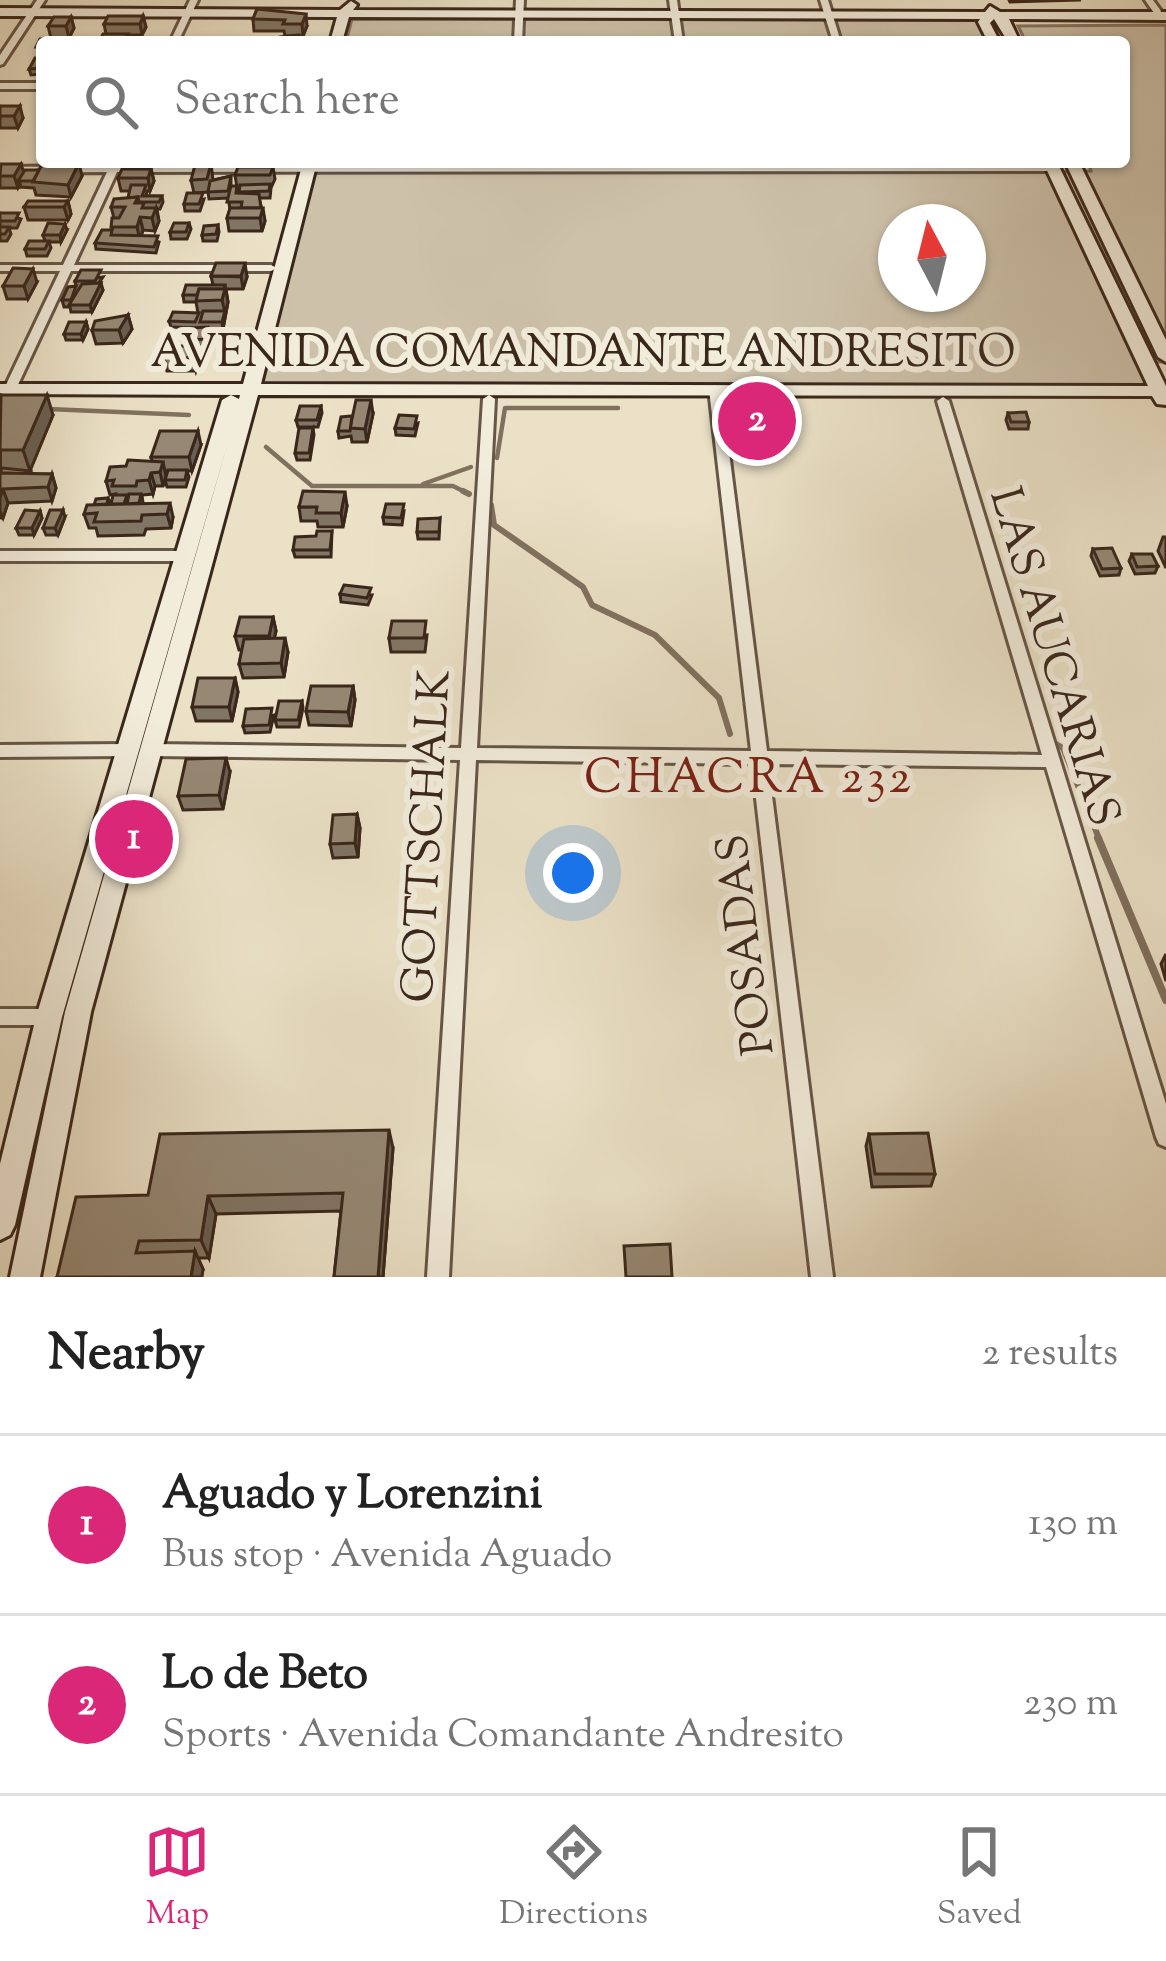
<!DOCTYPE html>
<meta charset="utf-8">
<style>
:root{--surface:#fff;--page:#f6f6f6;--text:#222;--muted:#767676;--line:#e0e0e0;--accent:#db2777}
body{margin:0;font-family:"Sorts Mill Goudy",serif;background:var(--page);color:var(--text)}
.compass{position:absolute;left:878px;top:204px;width:108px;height:108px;border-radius:50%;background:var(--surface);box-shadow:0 3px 9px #0004;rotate:353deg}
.you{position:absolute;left:573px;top:873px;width:42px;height:42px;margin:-30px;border:9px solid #fff;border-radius:50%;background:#1a73e8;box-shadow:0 0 0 18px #1a73e833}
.badge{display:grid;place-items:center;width:78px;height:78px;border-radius:50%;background:var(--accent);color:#fff;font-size:39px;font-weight:700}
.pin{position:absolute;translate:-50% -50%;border:6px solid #fff;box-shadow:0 3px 12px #0006}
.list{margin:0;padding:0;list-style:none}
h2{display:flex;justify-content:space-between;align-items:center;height:156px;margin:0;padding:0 48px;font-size:51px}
h2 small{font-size:39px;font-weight:400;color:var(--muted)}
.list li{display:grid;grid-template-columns:78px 1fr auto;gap:36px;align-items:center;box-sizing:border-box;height:180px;padding:0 48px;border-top:3px solid var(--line)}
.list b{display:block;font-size:45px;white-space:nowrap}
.list p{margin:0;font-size:39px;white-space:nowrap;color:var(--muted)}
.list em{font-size:39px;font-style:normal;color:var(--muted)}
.icon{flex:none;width:66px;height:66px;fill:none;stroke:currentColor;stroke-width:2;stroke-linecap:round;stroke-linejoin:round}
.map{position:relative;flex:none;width:1166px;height:1277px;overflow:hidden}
.search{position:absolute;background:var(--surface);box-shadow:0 3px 9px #0004;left:36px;right:36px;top:36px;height:132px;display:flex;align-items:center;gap:30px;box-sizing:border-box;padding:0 42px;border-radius:12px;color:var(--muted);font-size:45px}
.sheet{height:516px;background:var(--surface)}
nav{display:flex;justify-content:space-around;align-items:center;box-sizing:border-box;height:168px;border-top:3px solid var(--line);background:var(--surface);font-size:33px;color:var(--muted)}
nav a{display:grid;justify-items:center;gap:6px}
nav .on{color:var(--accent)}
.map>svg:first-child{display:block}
.green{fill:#cdc1aa;stroke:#847462;stroke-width:3;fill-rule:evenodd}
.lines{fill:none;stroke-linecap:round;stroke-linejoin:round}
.stream-far2{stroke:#80715f;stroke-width:4.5}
.stream-far1{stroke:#80715f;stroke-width:6}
.stream{stroke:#80715f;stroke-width:8}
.minor-casing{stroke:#665646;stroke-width:6}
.secondary-casing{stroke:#3a271b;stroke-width:6}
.minor{fill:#f2ecdb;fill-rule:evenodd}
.secondary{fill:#f2ecdb;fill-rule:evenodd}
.wall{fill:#817564;stroke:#3a271b;stroke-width:3}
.shaded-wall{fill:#695f51;stroke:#3a271b;stroke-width:3}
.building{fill:#968874;stroke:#3a271b;stroke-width:3}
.labels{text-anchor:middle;stroke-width:12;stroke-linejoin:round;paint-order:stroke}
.street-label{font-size:45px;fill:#3a271b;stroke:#f2ecdb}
.neighbourhood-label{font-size:48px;letter-spacing:3px;fill:#7a1f14;stroke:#f2ecdb}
</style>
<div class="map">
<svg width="1166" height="1277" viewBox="0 0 1166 1277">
<rect width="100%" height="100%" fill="#ebe1c7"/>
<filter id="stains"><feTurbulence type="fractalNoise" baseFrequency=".00167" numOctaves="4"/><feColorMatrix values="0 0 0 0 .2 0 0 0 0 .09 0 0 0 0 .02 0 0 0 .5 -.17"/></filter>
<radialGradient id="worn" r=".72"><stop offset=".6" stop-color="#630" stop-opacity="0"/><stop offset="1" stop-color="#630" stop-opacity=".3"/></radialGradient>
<g class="green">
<path d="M352,19L984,20L994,42H346Z"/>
<path d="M1166,25V362H1146L1156,387L252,384L313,162H1050L1056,172L1091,171L1088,162H1124V42H1026L1018,26ZM896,222H968V294H896Z"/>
</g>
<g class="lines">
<g class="stream-far2">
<path d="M48,409L189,415"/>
<path d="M266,447L312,486H453L469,494"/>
<path d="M497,458L505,408H618"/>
<path d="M423,484L471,467"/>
</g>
<g class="stream-far1">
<path d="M463,491L469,494"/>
<path d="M491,505L494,525L583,587L592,605L655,635L719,698L730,734"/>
<path d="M1054,743L1063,748L1100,841"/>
</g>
<path class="stream" d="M1098,838L1166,1000"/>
<g class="minor-casing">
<g id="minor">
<path d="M37,0H45L3,64L0,65V55Z"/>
<path d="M190,0H198L178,42H170Z"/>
<path d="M516,0H524L522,42H514Z"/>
<path d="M669,0H677L683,42H675Z"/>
<path d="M820,0H828L841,42H833Z"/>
<path d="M1145,0H1153L1161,11L1160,13H1154Z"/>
<rect x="0" y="83" width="42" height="6"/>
<path d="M112,162H120V166L1052,165L1057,168L1052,171L117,172L74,265H271L277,268L271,271H71L16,389L14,392H6L4,389L60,271H0V265H63L107,172L0,173V167L110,166Z"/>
<path d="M715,385L721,389L767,751L1042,755L937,401L943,397L949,401L1166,1104V1147L1159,1144L1156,1137L1046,767L768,764L833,1277H811L752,764L476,760L449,1277H427L460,760L152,756L146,754L144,750L146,746L152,744L461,748L483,399L489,395L495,399L477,748L751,751L709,389Z"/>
<path d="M0,551H186L193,556L186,561H0Z"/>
<path d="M127,744L133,746L135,750L133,754L127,756L0,757V745Z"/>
<path d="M0,1009H49L56,1011L58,1017L56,1023L49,1025H0Z"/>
</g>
</g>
<g class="secondary-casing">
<g id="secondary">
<path d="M351,1L357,5L353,10L985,12L990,6L1000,12H1166V20L1009,19L1020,42H1008L994,19L990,23L1000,42H988L978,22L980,19L349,17L342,42H330L337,17L0,16V8L340,10Z"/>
<path d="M303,162H317L261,384L1148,386L1043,162H1057L1166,386V405L1157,404L1152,396L258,395L91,1012L40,1277H10L65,1012L228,442L62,1017L15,1225L10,1235L0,1240V1164L36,1017L222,400L231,395L239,399L240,395L0,394V384H243Z"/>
<path d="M1065,162H1079L1166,340V362L1158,357Z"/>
</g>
</g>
<use href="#minor" class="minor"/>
<use href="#secondary" class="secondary"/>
</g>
<g class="wall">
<path d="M1009,0H1081L1010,2Z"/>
<path d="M257,9L307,26L303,36H285L284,31H254L253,19Z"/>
<path d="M143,16L146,27L142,35H128L130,42H101L106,34L104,24Z"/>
<path d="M71,17L74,28L69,38H51L48,26Z"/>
<path d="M42,58V74L31,75L29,69Z"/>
<path d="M0,106L23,118L18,128H0Z"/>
<path d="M211,164L213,180L231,176V186L238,193L240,188H237L235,175L273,167L275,179L271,188L270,198H259L265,221L262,231H229L227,218L230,209L228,198L209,199L208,192L194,193L191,180Z"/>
<path d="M0,166L24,172L39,170L82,176L71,197L36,195L34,188L20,187V185L18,188H0Z"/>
<path d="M151,169L154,181L150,191H147L146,196H162L163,202L160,209H157L159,221L155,231L143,230L141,236L159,242L156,253L96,249L95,243L112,230L114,218L111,207L128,198L130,191H121L118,178Z"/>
<path d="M204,199L200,211H185L184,204Z"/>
<path d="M68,201L71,214L68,220H28L24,207Z"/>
<path d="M0,213L21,219L17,228H9L11,234L7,241H0Z"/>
<path d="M189,223L191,229L187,239H171L170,232Z"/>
<path d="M218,225L219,232L217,241H203L202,235Z"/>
<path d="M67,230L61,242H49L51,248L47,256H27L25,249L45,241L43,235Z"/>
<path d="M211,276L247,277L243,289H226L228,302L223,329H209L208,346H197L200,360L196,371H167L164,357L190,346L189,340L192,328L171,327L169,321L198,313L196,302H184L183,295L213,285Z"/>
<path d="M103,277L99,283L103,290L92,312H71L70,307H64L62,300L76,286L75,281Z"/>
<path d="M37,282L28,299H7L3,286Z"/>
<path d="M128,315L132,329L123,343L96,344L92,330Z"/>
<path d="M86,322L88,329L83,340H66L64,334Z"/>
<path d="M1,395L53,415L30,470L32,474H52L56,488L52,501L8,503L3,518H0Z"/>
<path d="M321,406L322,413L318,427H298L296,420Z"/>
<path d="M1008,413L1029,422L1028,429H1009L1006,420Z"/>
<path d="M373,414L367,442H352L351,436L339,438L338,431Z"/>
<path d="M418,423L415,436L396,435L395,428Z"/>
<path d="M313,428L314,435L310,460H297L295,453Z"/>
<path d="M201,445L192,471H187L189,477L186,487H167L165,480L168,471H165L166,476L163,486H155L153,494L142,495L143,503L173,517L171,528L146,529L144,535L98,536L96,528H89L84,514L94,505L108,498L110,504L115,494L110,495L106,481L126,466L152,461L151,457Z"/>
<path d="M347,506L343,527H318L317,521H301L299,507Z"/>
<path d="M40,511L42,518L34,535H19L16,528Z"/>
<path d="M404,511L402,525L384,524L383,517Z"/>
<path d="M65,517L58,535H46L43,528Z"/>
<path d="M440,518L439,539H418L417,532Z"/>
<path d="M332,531L331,557H295L293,550L316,536Z"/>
<path d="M1163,537H1166V568L1158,551Z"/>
<path d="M1093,549L1121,568L1119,575L1100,576L1091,556Z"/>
<path d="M1132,554L1158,566L1155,573L1135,574L1129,561Z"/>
<path d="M340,594L372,595L368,605L341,602Z"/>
<path d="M273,617L276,631L274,638L288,652L284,677L243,678L239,664L242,650H239L235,636Z"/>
<path d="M427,635L425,652H391L389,638Z"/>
<path d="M235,678L238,692L232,721H196L192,707Z"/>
<path d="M353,686L355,700L351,726L309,725L306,711Z"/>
<path d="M302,701L303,708L299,727H277L275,720Z"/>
<path d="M274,715L270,732L245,733L243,726Z"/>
<path d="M230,772L223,809L183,810L178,796Z"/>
<path d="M357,814L360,828L358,857L333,858L330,844Z"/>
<path d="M1166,954V981L1161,964Z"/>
<path d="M869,1134L935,1174L931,1186L872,1187L866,1146Z"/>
<path d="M393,1148L383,1277H334L341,1211L216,1214L209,1258H198L203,1269L57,1277L148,1195Z"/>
</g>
<g class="shaded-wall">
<path d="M306,14L307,26L303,36L302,24Z"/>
<path d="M143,16L146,27L142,35L140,24Z"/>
<path d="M71,17L74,28L69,38L66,26Z"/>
<path d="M20,106L23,118L18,128L14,116Z"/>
<path d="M79,163L82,176L71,197L68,185Z"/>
<path d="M21,164L25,176L18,181L20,185L18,188L14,176Z"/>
<path d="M151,169L154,181L150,191L148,178Z"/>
<path d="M68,201L71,214L68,220L64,207Z"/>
<path d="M156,208L159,221L155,231L152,218Z"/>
<path d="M263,208L265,221L262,231L260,218Z"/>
<path d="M140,217L143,230L140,240L137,227Z"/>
<path d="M65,224L67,230L61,242L60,235Z"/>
<path d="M245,263L247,277L243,289L241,276Z"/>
<path d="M33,269L37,282L28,299L24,286Z"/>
<path d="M101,283L103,290L92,312L90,305Z"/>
<path d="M225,285L228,302L223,329L222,322L225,312L222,300Z"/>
<path d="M128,315L132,329L123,343L119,330Z"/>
<path d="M86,322L88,329L83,340L81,334Z"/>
<path d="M197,346L200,360L196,371L193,358Z"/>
<path d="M47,395L53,415L30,471L23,450Z"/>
<path d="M371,400L373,414L367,442L365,429Z"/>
<path d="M198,431L201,445L192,471L189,457Z"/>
<path d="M163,462L166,476L163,486L160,472Z"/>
<path d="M151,473L155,486L153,494L149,480Z"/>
<path d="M52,474L56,488L52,501L48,487Z"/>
<path d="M3,489L8,503L3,518L0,511V497Z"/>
<path d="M345,492L347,506L343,527L341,513Z"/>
<path d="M170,503L173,517L171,528L167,514Z"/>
<path d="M63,510L65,517L58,535L55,528Z"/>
<path d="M40,511L42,518L34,535L32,528Z"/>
<path d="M273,617L276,631L272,650L269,636Z"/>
<path d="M285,638L288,652L284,677L281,663Z"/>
<path d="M235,678L238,692L232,721L229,707Z"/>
<path d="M353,686L355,700L351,726L348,712Z"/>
<path d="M226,758L230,772L223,809L219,795Z"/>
<path d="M357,814L360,828L358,857L355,843Z"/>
<path d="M389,1130L393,1148L383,1277H378Z"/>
<path d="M208,1196L216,1214L209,1258L201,1240Z"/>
<path d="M195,1251L203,1269L202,1277H191Z"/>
</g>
<g class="building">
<path d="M257,9L306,14L302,24H283L285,20L253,19Z"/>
<path d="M108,16H143L140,24H104Z"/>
<path d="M54,17H71L66,26H48Z"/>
<path d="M103,34H128L124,40H100Z"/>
<path d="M298,35L294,42H277L280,37Z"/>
<path d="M40,39H70L69,42H42V47H36Z"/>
<path d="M35,58H42L41,68L29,69Z"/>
<path d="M0,106H20L14,116H0Z"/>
<path d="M79,163L68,185L33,182L41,166Z"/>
<path d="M1,164H21L14,176H0Z"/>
<path d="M211,164L207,179L191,180L195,165Z"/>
<path d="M238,167H273L270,175H235Z"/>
<path d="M122,169H151L148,178H118Z"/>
<path d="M25,170H39L33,181H18Z"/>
<path d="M231,176L228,191L208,192L210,181Z"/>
<path d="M270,184L269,191L239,192L240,185Z"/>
<path d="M131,185H146L142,196H162L159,202H139L138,197L128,198Z"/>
<path d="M231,186H237L236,193L259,194L261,208H241L242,202H227Z"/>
<path d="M187,193H203L199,204H184Z"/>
<path d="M138,197L135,203H144L142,208H156L152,218L140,217L137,227H111L112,218H119L125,207H111L114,199Z"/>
<path d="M28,201H68L64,207H24Z"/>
<path d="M230,208H263L260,218H227Z"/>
<path d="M0,213H19L15,221H0Z"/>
<path d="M48,223L65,224L60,235H43Z"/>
<path d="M174,223H189L186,232H170Z"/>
<path d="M218,225L216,234L202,235L204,226Z"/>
<path d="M0,227H9L5,234H0Z"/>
<path d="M102,230H112L111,235L158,236L154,247L95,243Z"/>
<path d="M29,241H49L45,249H25Z"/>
<path d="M216,263H245L241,276H211Z"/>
<path d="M13,268L33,269L24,286H3Z"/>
<path d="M81,270H101L95,281H75Z"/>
<path d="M101,283L90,305H69L82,284Z"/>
<path d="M186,285H225L224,289H199L197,295H183Z"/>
<path d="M76,286L71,300H62L68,287Z"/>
<path d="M199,289H225L222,300L196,301Z"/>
<path d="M203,311H225L222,322H200Z"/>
<path d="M173,312L199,313L195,322L169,321Z"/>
<path d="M128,315L119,330H92L95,321Z"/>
<path d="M69,322H86L81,334H64Z"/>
<path d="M208,327L207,339L189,340L190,328Z"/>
<path d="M168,346H197L193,358L164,357Z"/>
<path d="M1,395H47L23,450H0Z"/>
<path d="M356,400H371L365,429L350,428Z"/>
<path d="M300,406H321L317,420H296Z"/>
<path d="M1026,412L1029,422H1011L1008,413Z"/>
<path d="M399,415L417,416L414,429L395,428Z"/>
<path d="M352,416L350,431H338L341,417Z"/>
<path d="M299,428H313L309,453H295Z"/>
<path d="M160,431H198L189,457H151Z"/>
<path d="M128,460L163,462L160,472L151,473L149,480L137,481L136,486H112L114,480L106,481L110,467L126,466Z"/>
<path d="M2,468L31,471L30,474L0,473Z"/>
<path d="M168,470H187L185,480H165Z"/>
<path d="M0,473L52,474L48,487L3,489L0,497Z"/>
<path d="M303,491L345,492L341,513H316L317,507H299Z"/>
<path d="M129,494H141L139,503L127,504Z"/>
<path d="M113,495H127L124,504H111Z"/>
<path d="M108,498L107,504L94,505L96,499Z"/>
<path d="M170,503L167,514L142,515L141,521L94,522L97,513L84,514L87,505Z"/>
<path d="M386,504H404L401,518L383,517Z"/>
<path d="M25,510L40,511L32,528H16Z"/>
<path d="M50,510H63L55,528H43Z"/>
<path d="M440,518L439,532H417L418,519Z"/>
<path d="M317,531H332L330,550H293L295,537L316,536Z"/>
<path d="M1112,548L1121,568L1102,569L1093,549Z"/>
<path d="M1132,554H1152L1158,566L1137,567Z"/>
<path d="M344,585L371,588L367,598L340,594Z"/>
<path d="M240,617H273L269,636H235Z"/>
<path d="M392,621H426L424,638H389Z"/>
<path d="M285,638L281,663L239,664L244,639Z"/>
<path d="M198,678H235L229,707H192Z"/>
<path d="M311,686H353L348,712L306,711Z"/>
<path d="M279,701H302L298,720H275Z"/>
<path d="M272,708L269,725L243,726L246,709Z"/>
<path d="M226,758L219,795L178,796L186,759Z"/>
<path d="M357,814L355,843L330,844L333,815Z"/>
<path d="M389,1130L378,1277H334L343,1193L208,1196L201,1240L139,1241L136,1253L195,1251L191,1277H57L76,1197L148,1195L160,1134Z"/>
<path d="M928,1133L935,1174H875L869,1134Z"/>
<path d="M670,1244L672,1277H626L624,1246Z"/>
</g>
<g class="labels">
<g class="street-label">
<text x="583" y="366">AVENIDA COMANDANTE ANDRESITO</text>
<text transform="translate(1057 656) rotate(73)" y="16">LAS AUCARIAS</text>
<text transform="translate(424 836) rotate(-87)" y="16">GOTTSCHALK</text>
<text transform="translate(743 945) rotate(-97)" y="16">POSADAS</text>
</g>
<g class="neighbourhood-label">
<text x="749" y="792">CHACRA 232</text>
</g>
</g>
<rect width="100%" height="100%" filter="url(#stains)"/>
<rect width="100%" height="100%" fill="url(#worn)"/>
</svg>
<svg class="compass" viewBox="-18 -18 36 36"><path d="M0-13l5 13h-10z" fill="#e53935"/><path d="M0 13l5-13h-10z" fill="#767676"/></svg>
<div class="you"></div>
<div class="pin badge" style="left:134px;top:839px">1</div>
<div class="pin badge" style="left:757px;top:421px">2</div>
<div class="search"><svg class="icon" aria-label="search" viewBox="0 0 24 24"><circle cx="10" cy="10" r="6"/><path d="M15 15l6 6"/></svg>Search here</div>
</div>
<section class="sheet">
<h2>Nearby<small>2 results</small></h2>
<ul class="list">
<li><span class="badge">1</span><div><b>Aguado y Lorenzini</b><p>Bus stop · Avenida Aguado</p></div><em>130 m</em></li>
<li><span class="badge">2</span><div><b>Lo de Beto</b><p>Sports · Avenida Comandante Andresito</p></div><em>230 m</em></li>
</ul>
</section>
<nav>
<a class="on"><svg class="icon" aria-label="map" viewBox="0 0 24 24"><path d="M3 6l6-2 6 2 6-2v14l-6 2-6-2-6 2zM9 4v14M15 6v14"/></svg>Map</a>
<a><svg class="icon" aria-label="directions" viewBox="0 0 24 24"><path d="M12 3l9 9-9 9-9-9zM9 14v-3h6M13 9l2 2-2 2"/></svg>Directions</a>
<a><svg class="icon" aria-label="saved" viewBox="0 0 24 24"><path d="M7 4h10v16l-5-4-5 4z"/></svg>Saved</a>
</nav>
